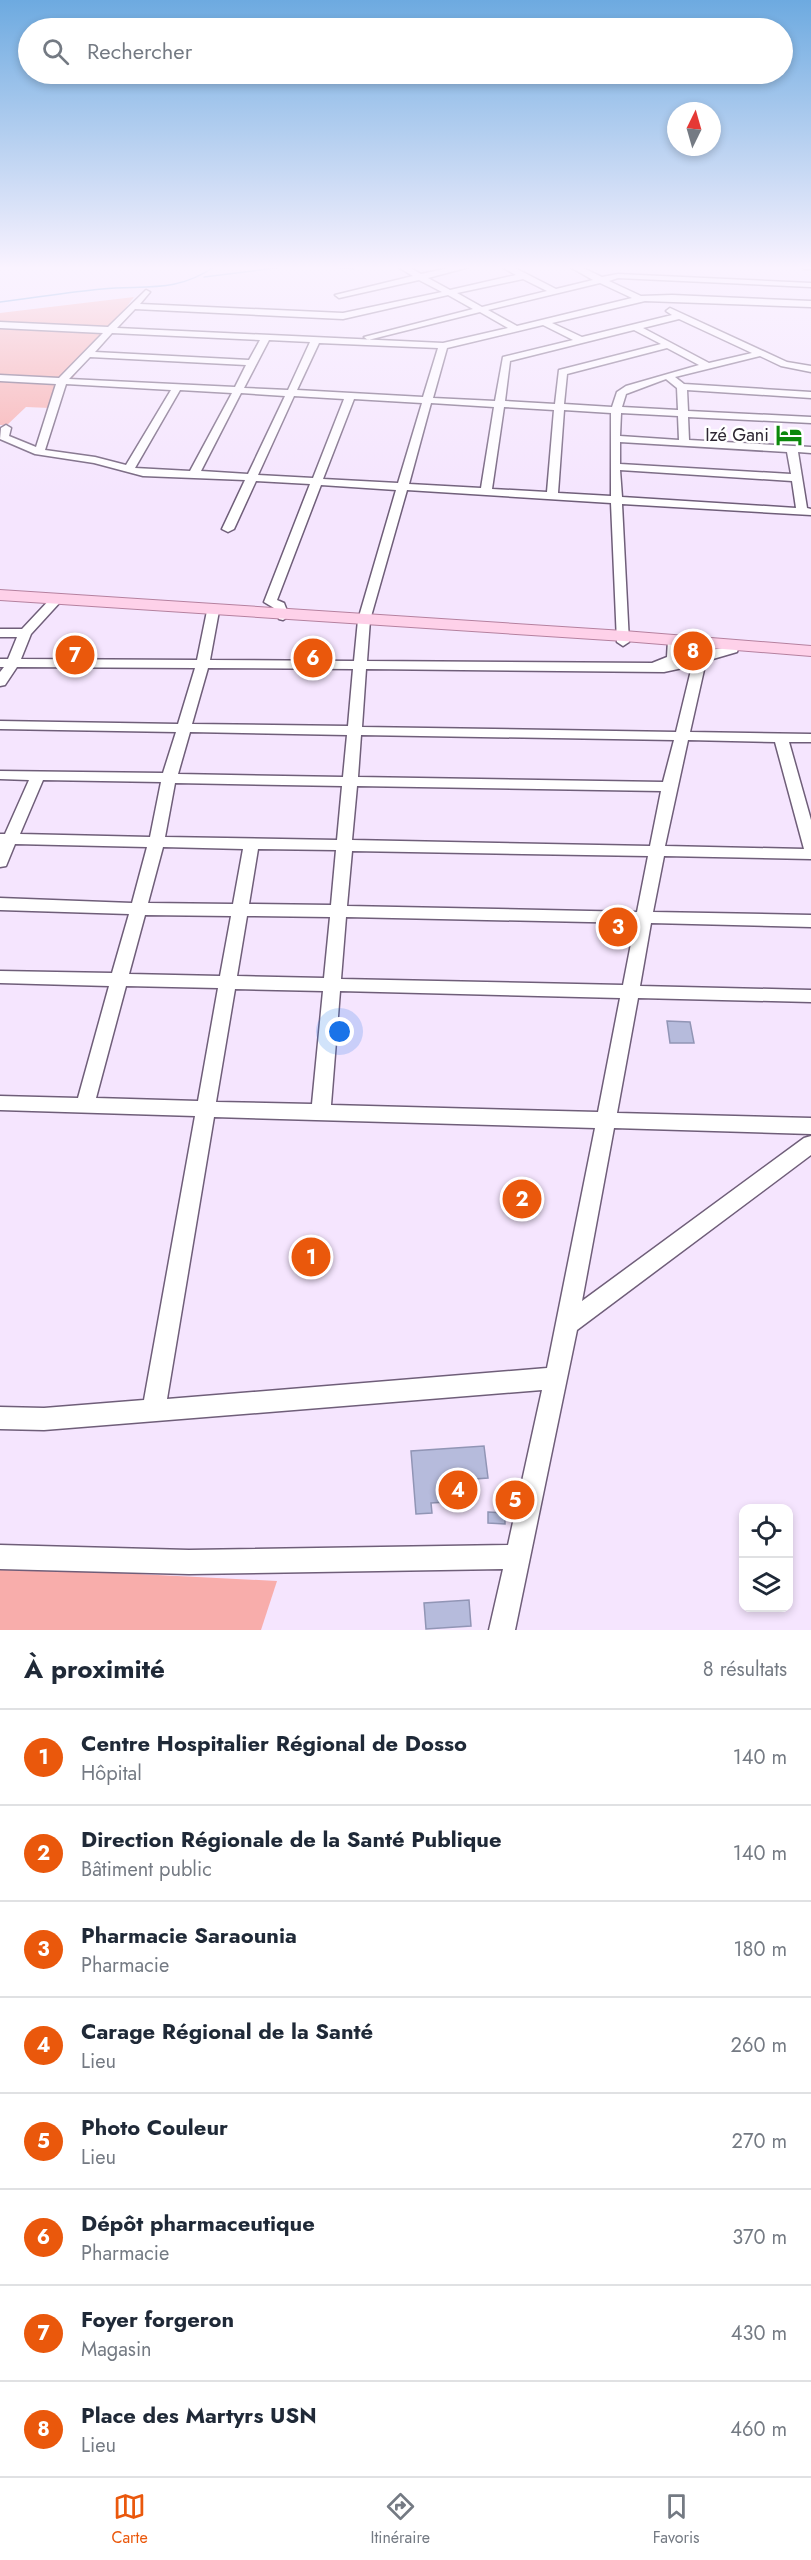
<!DOCTYPE html>
<html lang="fr">
<meta charset="utf-8">
<style>
:root{--surface:#fff;--page:#f6f6f7;--text:#1f2937;--muted:#747a83;--line:#e0e1e3;--accent:#ea580c}
body{margin:0;font-family:Jost,sans-serif;background:var(--page);color:var(--text)}
.controls{position:absolute;right:18px;bottom:18px;display:grid;overflow:hidden;border-radius:12px;box-shadow:0 3px 9px #0003}
.controls button{width:54px;height:54px;display:grid;place-items:center;padding:0;border:0;border-bottom:2px solid var(--line);background:var(--surface);color:var(--text);font:30px sans-serif}
.compass{position:absolute;left:667px;top:102px;width:54px;height:54px;border-radius:50%;background:var(--surface);box-shadow:0 3px 9px #0003;rotate:5deg}
.you{position:absolute;left:340px;top:1032px;width:21px;height:21px;margin:-15px;border:4px solid #fff;border-radius:50%;background:#1a73e8;box-shadow:0 0 0 9px #1a73e833}
.badge{display:grid;place-items:center;width:39px;height:39px;border-radius:50%;background:var(--accent);color:#fff;font-size:20px;font-weight:700}
.pin{position:absolute;translate:-50% -50%;border:3px solid #fff;box-shadow:0 2px 6px #0006}
.list{margin:0;padding:0;list-style:none}
h2{display:flex;justify-content:space-between;align-items:center;height:78px;margin:0;padding:0 24px;font-size:26px}
h2 small{font-size:20px;font-weight:400;color:var(--muted)}
.list li{display:grid;grid-template-columns:39px 1fr auto;gap:18px;align-items:center;box-sizing:border-box;height:96px;padding:0 24px;border-top:2px solid var(--line)}
.list b{display:block;font-size:22px;white-space:nowrap}
.list p{margin:0;font-size:20px;white-space:nowrap;color:var(--muted)}
.list em{font-size:20px;font-style:normal;color:var(--muted)}
.icon{flex:none;width:33px;height:33px;fill:none;stroke:currentColor;stroke-width:2;stroke-linecap:round;stroke-linejoin:round}
.map{position:relative;flex:none;width:811px;height:1630px;overflow:hidden}
.search{position:absolute;background:var(--surface);box-shadow:0 3px 9px #0003;left:18px;right:18px;top:18px;height:66px;display:flex;align-items:center;gap:15px;box-sizing:border-box;padding:0 21px;border-radius:33px;color:var(--muted);font-size:22px}
.sheet{height:846px;background:var(--surface)}
nav{display:flex;justify-content:space-around;align-items:center;box-sizing:border-box;height:84px;border-top:2px solid var(--line);background:var(--surface);font-size:16px;color:var(--muted)}
nav a{display:grid;justify-items:center;gap:3px}
nav .on{color:var(--accent)}
.map>svg:first-child{display:block}
.green{fill:#f8adab}
.lines{fill:none;stroke-linecap:round;stroke-linejoin:round}
.stream{stroke:#559cd5;stroke-width:1.5}
.building{fill:#b6bbdc;stroke:#9195b5;stroke-width:1.5}
.minor-casing{stroke:#6f5e79;stroke-width:3}
.major-casing{stroke:#b5819f;stroke-width:2}
.minor{fill:#fff;fill-rule:evenodd}
.major{fill:#fed1e9;fill-rule:evenodd}
.labels{text-anchor:middle;stroke-width:5;stroke-linejoin:round;paint-order:stroke}
.far-poi-label{font-size:18px;fill:#2d2632;stroke:#fff;text-anchor:end}
</style>
<div class="map">
<svg width="811" height="1630" viewBox="0 0 811 1630">
<rect width="100%" height="100%" fill="#f5e5fe"/>
<g class="green">
<path d="M134,297L50,408L26,407L7,425H0V313Z"/>
<path d="M0,1567L277,1581L261,1630H0Z"/>
</g>
<g class="lines">
<g class="stream">
<path d="M331,267L354,269"/>
<path d="M204,277L284,267"/>
<path d="M0,302C34,298 68,292 102,289C145,285 176,293 214,267"/>
</g>
</g>
<g class="building">
<path d="M667,1021L690,1022L694,1043H670Z"/>
<path d="M484,1446L488,1478L475,1479L477,1500L431,1503L432,1513L416,1514L411,1451Z"/>
<path d="M488,1512L505,1513V1524L488,1523Z"/>
<path d="M469,1600L471,1626L426,1629L424,1603Z"/>
</g>
<g class="lines">
<g class="minor-casing">
<g id="minor">
<path d="M398,267H409L421,274L453,267H469L428,278L450,290L516,275L502,267H513L556,289L593,280L570,267H581L602,277L618,274L811,283V287L618,278L609,281L641,296L672,295L811,301V307L645,301L552,323L582,337L672,315L666,311L670,308L787,362L811,366V372L781,366L760,356L675,377L684,384L811,392V398L687,390L688,411L811,417V423L688,417L689,440L811,447V453L798,452L807,508L811,509V515L622,504L629,642L623,646L617,642L611,503L407,490L370,620L367,661L652,663L667,657L668,640L674,636L680,640V659L675,663L694,656L696,652L737,646L738,649L737,652L706,661L690,732L811,734V742H789L811,820V859L664,856L653,912L811,915V927L651,923L640,986L811,990V1002L638,998L617,1113L811,1118V1134L614,1128L582,1301L804,1138L811,1136V1155L577,1330L515,1630H489L503,1569L189,1574L0,1569V1545L189,1550L508,1545L542,1390L44,1430L0,1429V1407L44,1408L144,1400L195,1116L0,1110V1096L78,1098L109,986L0,983V971L112,973L129,914L0,910V898L132,903L147,847L15,844L6,866L0,867V834H5L29,780L0,779V771L163,773L176,732L0,729V721L178,724L195,668L17,667L5,685L0,686V672L4,667H0V659H8L17,637H0V629H22L53,596L57,595L63,599L31,634L21,659L197,660L207,611L213,607L219,611L210,660L354,661L358,620L396,490L321,485L277,600L284,603L289,616L283,620L279,619L274,608L264,602L310,484L256,481L234,529L228,532L222,529L245,480L143,476L94,463L35,454L0,439L1,428L6,425L11,428L9,436L36,447L56,384L0,381V375L59,378L103,333L0,328V322L108,327L146,290L150,292L140,304L343,313L442,292L419,280L339,298L335,295L413,276ZM523,279L547,291L482,307L457,293ZM600,283L632,298L517,326L488,310ZM448,295L473,309L364,337L368,340L480,312L508,328L443,343L117,328L135,309L343,319ZM679,319L752,353L709,363L643,328ZM543,325L573,340L503,357L495,401L433,398L447,348ZM634,330L661,344L559,370L555,404L505,401L510,361ZM112,333L260,340L249,360L95,352ZM269,340L310,342L288,390L244,388ZM319,343L438,348L423,397L297,390ZM667,348L699,365L626,386L617,392L612,407L564,404L567,374ZM90,357L246,365L235,387L69,379ZM666,379L677,388L678,410L622,407L626,394ZM66,384L171,390L126,465L95,457L45,450ZM180,390L232,393L190,471L135,468ZM241,393L285,396L248,474L201,471ZM294,396L344,399L313,478L258,475ZM354,399L422,403L398,483L323,479ZM431,403L494,407L481,488L409,484ZM504,407L554,410L547,492L492,489ZM564,410L611,413V496L558,493ZM621,413L678,416L679,440L620,436ZM620,442L787,452L791,474L620,464ZM620,470L792,481L796,508L622,497ZM692,666L676,732L362,727L366,669L664,672ZM208,668L353,669L348,726L192,724ZM190,732L347,735L343,777L178,774ZM361,735L674,740L663,782L358,777ZM688,740L775,742L804,849L665,846ZM43,780L161,782L150,837L20,834ZM175,783L342,786L337,840L165,837ZM357,786L661,791L650,846L352,840ZM163,847L243,849L233,904L148,903ZM258,849L336,850L331,905L249,904ZM352,851L648,856L637,912L347,906ZM145,915L231,916L220,976L129,974ZM247,916L330,917L324,978L237,976ZM346,917L635,923L623,985L341,979ZM126,986L218,988L198,1101L96,1098ZM235,989L323,991L312,1104L216,1102ZM340,991L620,998L598,1112L331,1105ZM214,1117L595,1128L547,1368L167,1399Z"/>
<path d="M803,267H811V269H804Z"/>
</g>
</g>
<g class="major-casing">
<path id="major" d="M0,590L624,631L811,646V656L624,641L0,600Z"/>
</g>
<use href="#minor" class="minor"/>
<use href="#major" class="major"/>
</g>
<linearGradient id="sky" x2="0" y2="1"><stop stop-color="#6daae0"/><stop offset="0.54" stop-color="#faf3ff"/><stop offset="1" stop-color="#faf3ff" stop-opacity="0"/></linearGradient>
<rect width="811" height="496" fill="url(#sky)"/>
<defs>
<g id="hotel-bare" transform="scale(2.07)"><path d="M-6-4.5h1.5V1H6V5H4.5V3h-9V5H-6ZM-4 0a1.8 1.8 0 1 1 3.6 0ZM.5 0V-2.5h3Q6-2.5 6 0Z" fill="#0b880b" stroke="#fff" stroke-width="2.5" paint-order="stroke"/></g>
</defs>
<g fill-rule="evenodd">
<use href="#hotel-bare" x="789" y="435"/>
</g>
<g class="labels">
<g class="far-poi-label">
<text x="769" y="441">Izé Gani</text>
</g>
</g>
</svg>
<div class="controls">
<button><svg class="icon" aria-label="locate" viewBox="0 0 24 24"><circle cx="12" cy="12" r="6"/><path d="M12 2v4M12 18v4M2 12h4M18 12h4"/></svg></button>
<button><svg class="icon" aria-label="layers" viewBox="0 0 24 24"><path d="M12 4l9 5-9 5-9-5zM3 14l9 5 9-5"/></svg></button>
</div>
<svg class="compass" viewBox="-18 -18 36 36"><path d="M0-13l5 13h-10z" fill="#e53935"/><path d="M0 13l5-13h-10z" fill="#747a83"/></svg>
<div class="you"></div>
<div class="pin badge" style="left:311px;top:1257px">1</div>
<div class="pin badge" style="left:522px;top:1199px">2</div>
<div class="pin badge" style="left:618px;top:927px">3</div>
<div class="pin badge" style="left:458px;top:1490px">4</div>
<div class="pin badge" style="left:515px;top:1500px">5</div>
<div class="pin badge" style="left:313px;top:658px">6</div>
<div class="pin badge" style="left:75px;top:655px">7</div>
<div class="pin badge" style="left:693px;top:651px">8</div>
<div class="search"><svg class="icon" aria-label="search" viewBox="0 0 24 24"><circle cx="10" cy="10" r="6"/><path d="M15 15l6 6"/></svg>Rechercher</div>
</div>
<section class="sheet">
<h2>À proximité<small>8 résultats</small></h2>
<ul class="list">
<li><span class="badge">1</span><div><b>Centre Hospitalier Régional de Dosso</b><p>Hôpital</p></div><em>140 m</em></li>
<li><span class="badge">2</span><div><b>Direction Régionale de la Santé Publique</b><p>Bâtiment public</p></div><em>140 m</em></li>
<li><span class="badge">3</span><div><b>Pharmacie Saraounia</b><p>Pharmacie</p></div><em>180 m</em></li>
<li><span class="badge">4</span><div><b>Carage Régional de la Santé</b><p>Lieu</p></div><em>260 m</em></li>
<li><span class="badge">5</span><div><b>Photo Couleur</b><p>Lieu</p></div><em>270 m</em></li>
<li><span class="badge">6</span><div><b>Dépôt pharmaceutique</b><p>Pharmacie</p></div><em>370 m</em></li>
<li><span class="badge">7</span><div><b>Foyer forgeron</b><p>Magasin</p></div><em>430 m</em></li>
<li><span class="badge">8</span><div><b>Place des Martyrs USN</b><p>Lieu</p></div><em>460 m</em></li>
</ul>
</section>
<nav>
<a class="on"><svg class="icon" aria-label="map" viewBox="0 0 24 24"><path d="M3 6l6-2 6 2 6-2v14l-6 2-6-2-6 2zM9 4v14M15 6v14"/></svg>Carte</a>
<a><svg class="icon" aria-label="directions" viewBox="0 0 24 24"><path d="M12 3l9 9-9 9-9-9zM9 14v-3h6M13 9l2 2-2 2"/></svg>Itinéraire</a>
<a><svg class="icon" aria-label="saved" viewBox="0 0 24 24"><path d="M7 4h10v16l-5-4-5 4z"/></svg>Favoris</a>
</nav>
